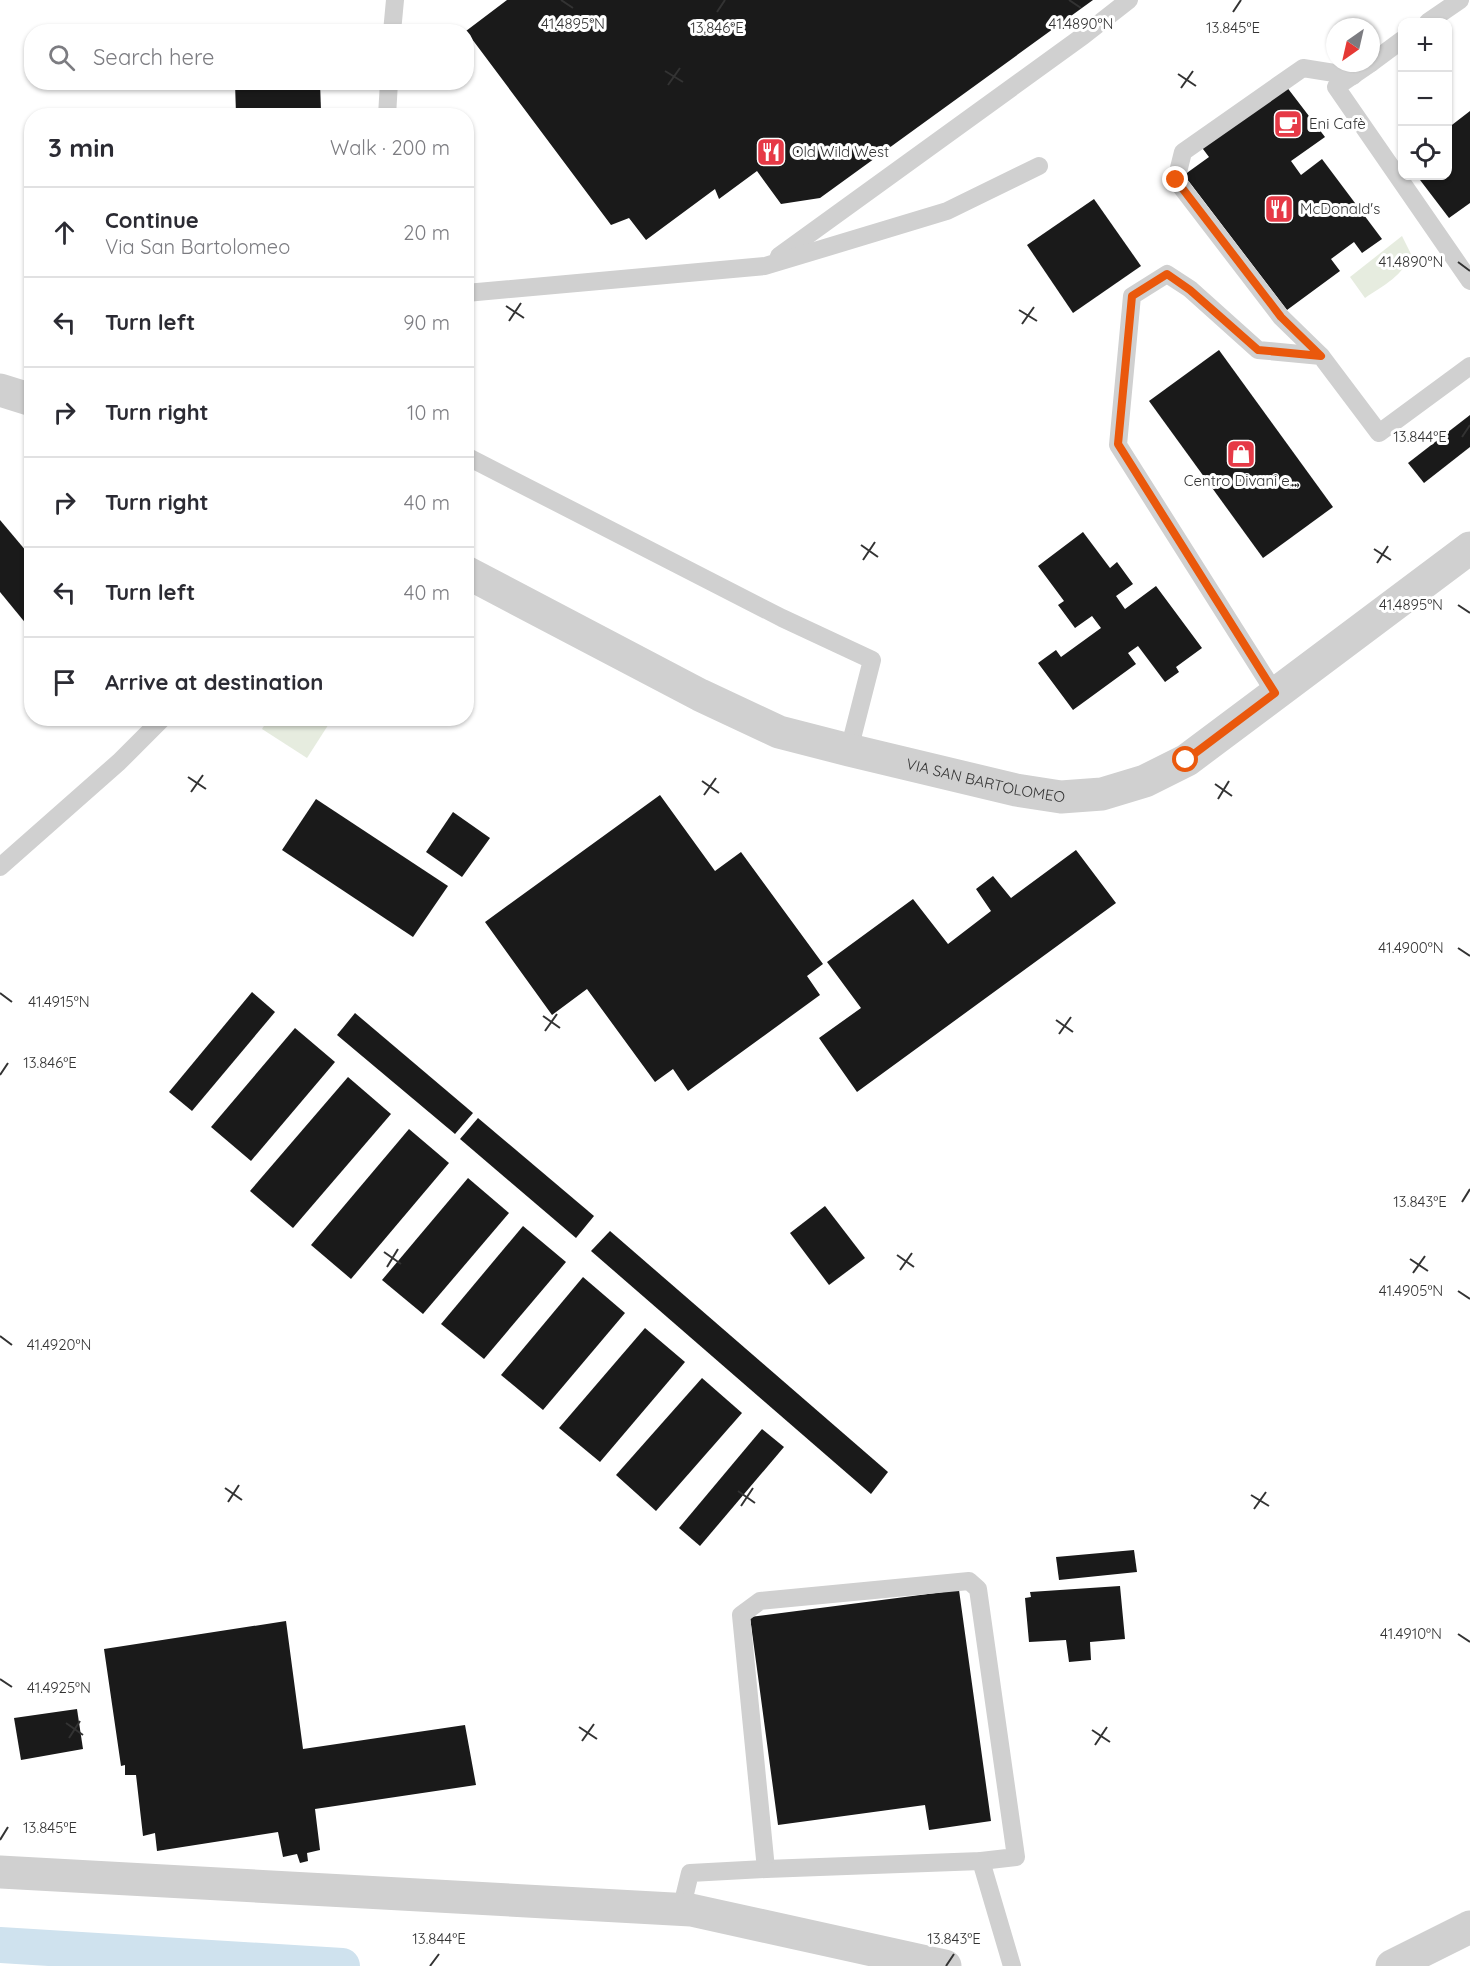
<!DOCTYPE html>
<meta charset="utf-8">
<style>
:root{--surface:#fff;--page:#f2f2f3;--text:#2b2b33;--muted:#7c7c81;--line:#e1e1e2}
body{margin:0;font-family:Quicksand,sans-serif;background:var(--page);color:var(--text)}
.controls{position:absolute;right:18px;top:18px;display:grid;overflow:hidden;border-radius:12px;box-shadow:0 2px 4px #0004}
.controls button{width:54px;height:54px;display:grid;place-items:center;padding:0;border:0;border-bottom:2px solid var(--line);background:var(--surface);color:var(--text);font:30px sans-serif}
.compass{position:absolute;left:1326px;top:18px;width:54px;height:54px;border-radius:50%;background:var(--surface);box-shadow:0 2px 4px #0004;rotate:214deg}
.stop{position:absolute;width:18px;height:18px;margin:-14px;border:4px solid #ea580c;border-radius:50%;background:#fff}
.stop.end{background:#ea580c;border-color:#fff;box-shadow:0 2px 6px #0008}
.list{margin:0;padding:0;list-style:none}
h2{display:flex;justify-content:space-between;align-items:center;height:78px;margin:0;padding:0 24px;font-size:26px}
h2 small{font-size:20px;font-weight:400;color:var(--muted)}
.list li{display:grid;grid-template-columns:39px 1fr auto;gap:18px;align-items:center;box-sizing:border-box;height:90px;padding:0 24px;border-top:2px solid var(--line)}
.list b{display:block;font-size:22px;white-space:nowrap}
.list p{margin:0;font-size:20px;white-space:nowrap;color:var(--muted)}
.list em{font-size:20px;font-style:normal;color:var(--muted)}
.icon{flex:none;width:33px;height:33px;fill:none;stroke:currentColor;stroke-width:2;stroke-linecap:round;stroke-linejoin:round}
.map{position:relative;flex:none;width:1470px;height:1966px;overflow:hidden}
.search{position:absolute;background:var(--surface);box-shadow:0 2px 4px #0004;left:24px;top:24px;width:450px;height:66px;display:flex;align-items:center;gap:15px;box-sizing:border-box;padding:0 21px;border-radius:24px;color:var(--muted);font-size:22px}
.panel{position:absolute;background:var(--surface);box-shadow:0 2px 4px #0004;left:24px;top:108px;width:450px;height:618px;border-radius:24px}
.map>svg:first-child{display:block}
.green{fill:#e6ecdf}
.lines{fill:none;stroke-linecap:round;stroke-linejoin:round}
.canal{stroke:#cfe2ee;stroke-width:36}
.building{fill:#1a1a1a}
.service{stroke:#d0d0d0;stroke-width:18}
.minor{stroke:#d0d0d0;stroke-width:33}
.route{stroke:#ea580c;stroke-width:8}
.ticks{fill:none;stroke:#333;stroke-width:2}
.labels{text-anchor:middle;stroke-width:6;stroke-linejoin:round;paint-order:stroke}
.poi-label{font-size:15px;fill:#333;stroke:#fff;text-anchor:start}
.street-label{font-size:15px;fill:#333;stroke:#fff}
.ticks-label{font-size:15px;text-anchor:middle;fill:#333;stroke:#fff;stroke-width:6;stroke-linejoin:round;paint-order:stroke}
</style>
<div class="map">
<svg width="1470" height="1966" viewBox="0 0 1470 1966">
<rect width="100%" height="100%" fill="#fff"/>
<g class="green">
<path d="M1402,236L1411,254C1403,276 1384,285 1365,298L1350,277Z"/>
<path d="M269,718H332V719L307,758L262,729Z"/>
</g>
<g class="lines">
<path class="canal" d="M0,1945L342,1966"/>
</g>
<g class="building">
<path d="M507,0H1093L820,198L781,204L757,171L719,199L715,189L646,240L629,218L611,225L466,31Z"/>
<path d="M158,26L159,32H72V29Z"/>
<path d="M75,82H161V84L75,88Z"/>
<path d="M235,82H320L321,111L236,115Z"/>
<path d="M1286,86L1325,137L1291,161L1301,175L1322,159L1382,239L1362,253L1354,242L1331,259L1340,271L1287,310L1184,175L1209,157L1200,145Z"/>
<path d="M1470,111V203L1449,218L1417,176H1448V128Z"/>
<path d="M1094,199L1141,266L1073,313L1027,245Z"/>
<path d="M1219,350L1333,507L1263,558L1149,401Z"/>
<path d="M1470,415V447L1424,483L1408,463Z"/>
<path d="M0,520L32,558V631L0,592Z"/>
<path d="M1083,532L1110,568L1117,562L1133,584L1116,596L1125,609L1156,586L1202,648L1176,667L1179,672L1165,682L1138,646L1128,653L1136,664L1073,710L1038,663L1056,650L1061,657L1101,628L1092,616L1075,628L1058,605L1064,601L1038,566Z"/>
<path d="M660,795L715,871L741,852L823,964L807,976L820,995L688,1091L673,1069L655,1082L587,989L552,1015L485,922Z"/>
<path d="M316,799L448,886L413,937L282,850Z"/>
<path d="M453,812L490,838L462,877L426,852Z"/>
<path d="M1076,850L1116,903L857,1092L819,1038L861,1008L827,962L913,899L948,944L991,911L976,889L993,876L1011,898Z"/>
<path d="M252,992L275,1012L192,1111L169,1092Z"/>
<path d="M355,1013L473,1113L455,1134L337,1035Z"/>
<path d="M295,1028L335,1062L251,1161L211,1127Z"/>
<path d="M348,1077L391,1114L293,1228L250,1191Z"/>
<path d="M478,1118L594,1216L576,1238L460,1139Z"/>
<path d="M409,1129L449,1163L351,1279L311,1245Z"/>
<path d="M468,1178L509,1213L423,1314L382,1280Z"/>
<path d="M825,1206L865,1258L829,1285L790,1233Z"/>
<path d="M523,1226L566,1262L484,1359L441,1324Z"/>
<path d="M610,1231L888,1472L871,1494L591,1251Z"/>
<path d="M583,1277L625,1313L543,1410L501,1375Z"/>
<path d="M645,1328L685,1362L600,1462L559,1428Z"/>
<path d="M702,1378L742,1413L656,1511L616,1475Z"/>
<path d="M762,1429L784,1447L700,1546L679,1528Z"/>
<path d="M1134,1550L1137,1572L1059,1580L1056,1557Z"/>
<path d="M1120,1586L1125,1639L1090,1642L1091,1660L1069,1662L1066,1640L1029,1642L1025,1598L1031,1597L1030,1592Z"/>
<path d="M959,1590L991,1821L929,1830L925,1805L778,1825L750,1617Z"/>
<path d="M286,1621L303,1749L465,1725L476,1785L315,1809L320,1850L307,1853L308,1861L300,1863L297,1854L283,1857L278,1832L157,1851L155,1833L143,1836L136,1775H125V1765L121,1766L104,1649Z"/>
<path d="M77,1709L83,1749L21,1760L14,1718Z"/>
</g>
<g class="lines">
<g class="service">
<path d="M1428,22L1460,0"/>
<path d="M392,32L395,0"/>
<path d="M1371,63L1336,87L1470,281"/>
<path d="M1371,63L1402,40"/>
<path d="M387,116L389,82"/>
<path d="M779,256L1083,36L1129,0"/>
<path d="M466,293L765,266L947,211L1039,166"/>
<path d="M1321,356L1281,317L1176,180L1183,152L1303,68L1353,76"/>
<path d="M466,456L782,618L872,660L849,750"/>
<path d="M1275,693L1118,445L1132,296L1167,274L1190,289L1258,350L1321,356L1379,433L1470,366"/>
<path d="M0,867L119,762L163,718"/>
<path d="M969,1581L978,1589L1016,1857L981,1861L766,1869L741,1615L760,1601Z"/>
<path d="M981,1861L1012,1966"/>
<path d="M681,1910L690,1873L766,1869"/>
</g>
<g class="minor">
<path d="M0,390L32,400"/>
<path id="s1" d="M466,572L700,695L779,732L849,750L1016,790L1061,797L1102,794L1145,781L1187,760L1470,548"/>
<path d="M0,1872L691,1910L945,1966"/>
<path d="M1392,1966L1470,1927"/>
</g>
</g>
<g class="lines">
<path class="route" d="M1176,180L1281,317L1321,356L1258,350L1190,290L1167,274L1132,296L1118,444L1275,693L1186,760"/>
</g>
<path class="ticks" d="M561,0L573,8M1069,0L1081,8M717,12L725,0M1233,12L1241,0M665,71L683,82M1178,74L1196,86M668,85L680,68M1181,88L1193,71M1458,262L1470,271M506,306L524,318M1019,310L1037,321M509,321L521,303M1022,324L1034,307M1462,437L1470,425M861,545L878,557M1374,549L1391,560M863,560L875,542M1377,563L1388,546M1458,605L1470,613M188,777L206,789M702,781L719,793M1215,784L1232,796M191,792L203,775M704,795L716,778M1218,799L1229,781M1458,948L1470,956M0,993L12,1002M543,1016L560,1028M1056,1020L1073,1032M545,1031L557,1014M1059,1034L1071,1017M0,1075L8,1063M1462,1202L1470,1189M384,1252L401,1264M897,1255L914,1267M1410,1259L1428,1271M387,1267L398,1249M900,1270L912,1253M1413,1273L1425,1256M1458,1291L1470,1299M0,1336L12,1345M225,1488L242,1500M738,1491L755,1503M1251,1495L1269,1506M228,1502L239,1485M741,1506L753,1488M1254,1509L1266,1492M1458,1634L1470,1642M0,1679L12,1687M66,1723L83,1735M579,1727L597,1739M1092,1730L1110,1742M69,1738L80,1721M582,1741L594,1724M1095,1745L1107,1727M0,1840L8,1827M430,1966L439,1954M946,1966L954,1954"/>
<defs>
<g id="cafe-square" transform="scale(1.5)"><rect x="-9" y="-9" width="18" height="18" rx="4" fill="#e63946" stroke="#fff"/><path d="M-5.5-4.5H6V0H3Q3 3.5 0 3.5H-2.5Q-5.5 3.5-5.5 0ZM3-3.2v2h1.7v-2ZM-6 4.5H4V6H-6Z" fill="#fff"/></g>
<g id="restaurant-square" transform="scale(1.5)"><rect x="-9" y="-9" width="18" height="18" rx="4" fill="#e63946" stroke="#fff"/><path d="M-5-6h1v4h1v-4h1v4h1v-4h1v5L-1.5 .5V6h-2V.5L-5-1ZM5-6V6H3V1.5H1.5Q1.5-4 5-6Z" fill="#fff"/></g>
<g id="shop-square" transform="scale(1.5)"><rect x="-9" y="-9" width="18" height="18" rx="4" fill="#e63946" stroke="#fff"/><path d="M-5-2.5h2.3a2.7 3.5 0 0 1 5.4 0H5L5.5 6h-11ZM-1.5-2.5h3a1.5 2.3 0 0 0-3 0Z" fill="#fff"/></g>
</defs>
<g fill-rule="evenodd">
<use href="#cafe-square" x="1288" y="124"/>
<use href="#restaurant-square" x="771" y="152"/>
<use href="#restaurant-square" x="1279" y="209"/>
<use href="#shop-square" x="1241" y="454"/>
</g>
<g class="labels">
<g class="poi-label">
<text x="1309" y="129">Eni Cafè</text>
<text x="792" y="157">Old Wild West</text>
<text x="1300" y="214">McDonald's</text>
<text x="1241" y="486" text-anchor="middle">Centro Divani e…</text>
</g>
<g class="street-label">
<text dy="5" stroke="none"><textPath href="#s1" startOffset="564">VIA SAN BARTOLOMEO</textPath></text>
</g>
</g>
<g class="ticks-label">
<text x="573" y="29">41.4895°N</text>
<text x="1081" y="29">41.4890°N</text>
<text x="717" y="33">13.846°E</text>
<text x="1233" y="33">13.845°E</text>
<text x="1411" y="267">41.4890°N</text>
<text x="1420" y="442">13.844°E</text>
<text x="1411" y="610">41.4895°N</text>
<text x="1411" y="953">41.4900°N</text>
<text x="59" y="1007">41.4915°N</text>
<text x="50" y="1068">13.846°E</text>
<text x="1420" y="1207">13.843°E</text>
<text x="1411" y="1296">41.4905°N</text>
<text x="59" y="1350">41.4920°N</text>
<text x="1411" y="1639">41.4910°N</text>
<text x="59" y="1693">41.4925°N</text>
<text x="50" y="1833">13.845°E</text>
<text x="439" y="1944">13.844°E</text>
<text x="954" y="1944">13.843°E</text>
</g>
</svg>
<div class="controls">
<button>+</button>
<button>−</button>
<button><svg class="icon" aria-label="locate" viewBox="0 0 24 24"><circle cx="12" cy="12" r="6"/><path d="M12 2v4M12 18v4M2 12h4M18 12h4"/></svg></button>
</div>
<svg class="compass" viewBox="-18 -18 36 36"><path d="M0-13l5 13h-10z" fill="#e53935"/><path d="M0 13l5-13h-10z" fill="#7c7c81"/></svg>
<div class="stop" style="left:1186px;top:760px"></div>
<div class="stop end" style="left:1176px;top:180px"></div>
<div class="search"><svg class="icon" aria-label="search" viewBox="0 0 24 24"><circle cx="10" cy="10" r="6"/><path d="M15 15l6 6"/></svg>Search here</div>
<section class="panel">
<h2>3 min<small>Walk · 200 m</small></h2>
<ul class="list">
<li><svg class="icon" aria-label="ahead" viewBox="0 0 24 24"><path d="M12 20V5M6 11l6-6 6 6"/></svg><div><b>Continue</b><p>Via San Bartolomeo</p></div><em>20 m</em></li>
<li><svg class="icon" aria-label="left" viewBox="0 0 24 24"><path d="M17 20v-9H6M10 6l-5 5 5 5"/></svg><div><b>Turn left</b></div><em>90 m</em></li>
<li><svg class="icon" aria-label="right" viewBox="0 0 24 24"><path d="M7 20v-9h11M14 6l5 5-5 5"/></svg><div><b>Turn right</b></div><em>10 m</em></li>
<li><svg class="icon" aria-label="right" viewBox="0 0 24 24"><path d="M7 20v-9h11M14 6l5 5-5 5"/></svg><div><b>Turn right</b></div><em>40 m</em></li>
<li><svg class="icon" aria-label="left" viewBox="0 0 24 24"><path d="M17 20v-9H6M10 6l-5 5 5 5"/></svg><div><b>Turn left</b></div><em>40 m</em></li>
<li><svg class="icon" aria-label="arrive" viewBox="0 0 24 24"><path d="M6 21V4h12l-3 4 3 4H6"/></svg><div><b>Arrive at destination</b></div></li>
</ul>
</section>
</div>
